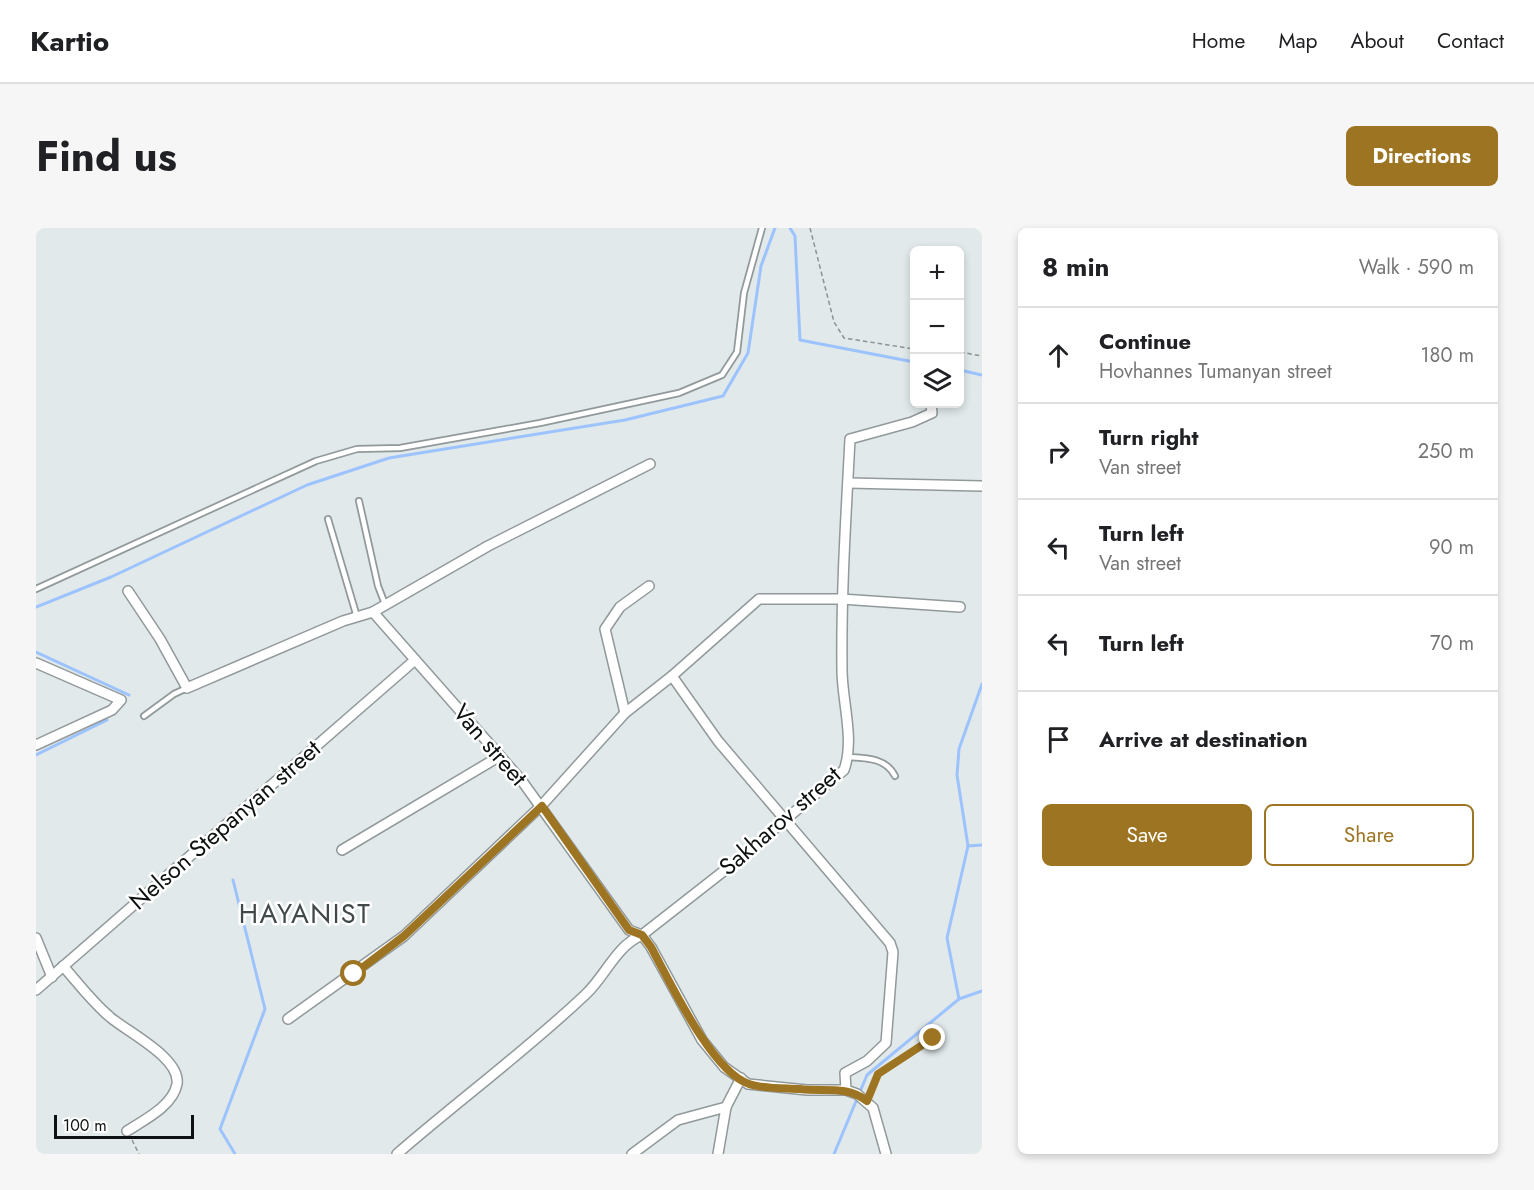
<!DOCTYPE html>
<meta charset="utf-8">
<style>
:root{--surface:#fff;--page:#f6f6f6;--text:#202124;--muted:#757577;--line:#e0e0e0;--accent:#9d7522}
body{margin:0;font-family:Jost,sans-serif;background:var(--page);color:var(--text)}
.controls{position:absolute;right:18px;top:18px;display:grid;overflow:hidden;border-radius:9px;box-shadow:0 3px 9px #0003}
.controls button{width:54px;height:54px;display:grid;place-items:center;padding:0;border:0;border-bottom:2px solid var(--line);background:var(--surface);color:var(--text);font:30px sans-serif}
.scale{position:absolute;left:18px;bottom:15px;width:140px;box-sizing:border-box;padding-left:6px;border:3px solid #0e1111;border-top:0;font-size:16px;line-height:21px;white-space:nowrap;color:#0e1111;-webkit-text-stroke:4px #fff;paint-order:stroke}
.stop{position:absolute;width:18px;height:18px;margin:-14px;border:4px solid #9d7522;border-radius:50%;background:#fff}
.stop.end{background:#9d7522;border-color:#fff;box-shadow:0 2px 6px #0008}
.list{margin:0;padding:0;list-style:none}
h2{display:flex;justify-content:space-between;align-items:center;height:78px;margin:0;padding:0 24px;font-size:26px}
h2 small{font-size:20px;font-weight:400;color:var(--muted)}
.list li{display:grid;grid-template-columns:39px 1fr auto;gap:18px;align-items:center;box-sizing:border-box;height:96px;padding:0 24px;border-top:2px solid var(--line)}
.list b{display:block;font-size:22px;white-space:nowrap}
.list p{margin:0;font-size:20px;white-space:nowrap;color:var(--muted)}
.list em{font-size:20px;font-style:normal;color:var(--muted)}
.actions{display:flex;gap:12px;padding:18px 24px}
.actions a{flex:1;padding:14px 0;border:2px solid var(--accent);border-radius:9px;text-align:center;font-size:21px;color:var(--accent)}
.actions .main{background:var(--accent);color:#fff}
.icon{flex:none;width:33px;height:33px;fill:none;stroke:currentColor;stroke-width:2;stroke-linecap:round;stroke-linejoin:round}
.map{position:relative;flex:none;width:946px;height:926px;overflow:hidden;border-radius:9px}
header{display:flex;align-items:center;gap:36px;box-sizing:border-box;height:84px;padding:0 30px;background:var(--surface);border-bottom:2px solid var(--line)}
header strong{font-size:28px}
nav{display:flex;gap:33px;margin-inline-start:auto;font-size:21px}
.intro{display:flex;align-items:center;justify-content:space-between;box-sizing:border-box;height:144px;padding:0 36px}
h1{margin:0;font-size:42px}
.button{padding:15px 27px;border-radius:9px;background:var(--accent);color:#fff;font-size:21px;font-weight:700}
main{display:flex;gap:36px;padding:0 36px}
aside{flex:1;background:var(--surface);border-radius:9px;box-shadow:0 3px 9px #0003}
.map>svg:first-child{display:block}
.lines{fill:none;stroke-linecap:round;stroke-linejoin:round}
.stream{stroke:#9dc3fe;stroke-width:3}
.lane-casing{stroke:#92999b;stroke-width:8}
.street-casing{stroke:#92999b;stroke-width:12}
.path{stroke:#8d9393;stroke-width:1.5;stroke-dasharray:4.5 3;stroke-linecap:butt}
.lane{stroke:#fff;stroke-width:4.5}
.street{stroke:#fff;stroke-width:9}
.route{stroke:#9d7522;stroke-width:8}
.labels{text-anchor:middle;stroke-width:5;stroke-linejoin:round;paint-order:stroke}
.street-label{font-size:24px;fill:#0e1111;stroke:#fff}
.quarter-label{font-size:27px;letter-spacing:1.5px;fill:#42494a;stroke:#fff}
</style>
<header>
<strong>Kartio</strong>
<nav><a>Home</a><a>Map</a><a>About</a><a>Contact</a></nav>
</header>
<div class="intro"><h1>Find us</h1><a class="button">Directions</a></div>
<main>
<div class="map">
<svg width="946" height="926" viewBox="0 0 946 926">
<rect width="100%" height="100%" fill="#e1e9ea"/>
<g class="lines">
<g class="stream">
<path d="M754,0L759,8L764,112L878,134"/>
<path d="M924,142L946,147"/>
<path d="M0,379L75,349L271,257L353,230L589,192L687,168L712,125L725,38L739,0"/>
<path d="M0,424L93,467"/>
<path d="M0,527L71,492"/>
<path d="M932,618L946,617"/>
<path d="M197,652L229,781L184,901L199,926"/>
<path d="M923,771L911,710L932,618L921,547L923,521L946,456"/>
<path d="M798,926L831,847L923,771L946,763"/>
</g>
<g class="lane-casing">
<g id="lane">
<path d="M323,273L342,358L349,376"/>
<path d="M292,291L321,389"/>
<path d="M0,361L280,233L321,221L364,220L504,195L643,165L686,147L701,124L708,65L726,0"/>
<path d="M108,488L138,466L151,460"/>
<path d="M813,529C831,530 850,530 859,548"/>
</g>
</g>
<g class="street-casing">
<g id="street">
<path d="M812,255L945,258"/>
<path d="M92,363L124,411L151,460L307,393L337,384L452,318L614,236"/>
<path d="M337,384L486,553L593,702L606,707L615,719L666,812L688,839L712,856L771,862H810L821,866L837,880L850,926"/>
<path d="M0,435L85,472L76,482L0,517"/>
<path d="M636,448L682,513L854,715L857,724L850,815L831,833L809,845L810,862"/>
<path d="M589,485L569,401L584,379L613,358"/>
<path d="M306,622L464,528"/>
<path d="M0,710L16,749"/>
<path d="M27,738C42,755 56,774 74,789C91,804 145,830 141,856C137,878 108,892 91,903"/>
<path d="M0,762L379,432"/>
<path d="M252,791L368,708L506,577L589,485L636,448L723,371H805L924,379"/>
<path d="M361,926C423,872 490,823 550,766C570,747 580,718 606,707L698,635L808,542C819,512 806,473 806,442C805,364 810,288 814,211L876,194L896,185L895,176"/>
<path d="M596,926L642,892L690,879L705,850"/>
<path d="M682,926L690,879"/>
</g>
</g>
<g class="path">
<path d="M774,0L798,94L808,110L878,121"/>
<path d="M924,124L946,128"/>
<path d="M833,863L842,846L897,810"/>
<path d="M96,912L103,926"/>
</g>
<use href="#lane" class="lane"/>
<use href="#street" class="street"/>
</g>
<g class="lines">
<path class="route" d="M318,746L368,708L506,578L593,702L606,707L615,719C634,754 676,844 713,856C728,861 749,860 764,861C788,864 810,857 831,873L842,846L897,810"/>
</g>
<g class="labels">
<g class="street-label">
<text transform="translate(454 517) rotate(49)" y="8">Van street</text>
<text transform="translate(744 593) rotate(-41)" y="8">Sakharov street</text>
<text transform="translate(189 597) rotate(-41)" y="8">Nelson Stepanyan street</text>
</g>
<g class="quarter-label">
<text x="269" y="695">HAYANIST</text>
</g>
</g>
</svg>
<div class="controls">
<button>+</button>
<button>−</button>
<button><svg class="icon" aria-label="layers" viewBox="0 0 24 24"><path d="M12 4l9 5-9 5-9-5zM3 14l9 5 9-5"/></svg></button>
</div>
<div class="scale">100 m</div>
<div class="stop" style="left:318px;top:746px"></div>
<div class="stop end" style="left:897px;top:810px"></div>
</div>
<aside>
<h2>8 min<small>Walk · 590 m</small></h2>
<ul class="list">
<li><svg class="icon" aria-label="ahead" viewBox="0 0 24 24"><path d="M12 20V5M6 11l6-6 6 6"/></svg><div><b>Continue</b><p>Hovhannes Tumanyan street</p></div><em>180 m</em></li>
<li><svg class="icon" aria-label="right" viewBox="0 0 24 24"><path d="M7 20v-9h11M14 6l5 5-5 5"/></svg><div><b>Turn right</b><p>Van street</p></div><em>250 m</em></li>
<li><svg class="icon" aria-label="left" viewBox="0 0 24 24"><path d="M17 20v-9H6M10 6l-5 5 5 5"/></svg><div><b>Turn left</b><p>Van street</p></div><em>90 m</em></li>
<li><svg class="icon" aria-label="left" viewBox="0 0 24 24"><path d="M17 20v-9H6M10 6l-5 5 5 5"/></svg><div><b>Turn left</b></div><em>70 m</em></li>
<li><svg class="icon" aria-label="arrive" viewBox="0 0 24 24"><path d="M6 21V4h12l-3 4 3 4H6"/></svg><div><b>Arrive at destination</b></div></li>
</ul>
<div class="actions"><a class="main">Save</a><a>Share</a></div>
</aside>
</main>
